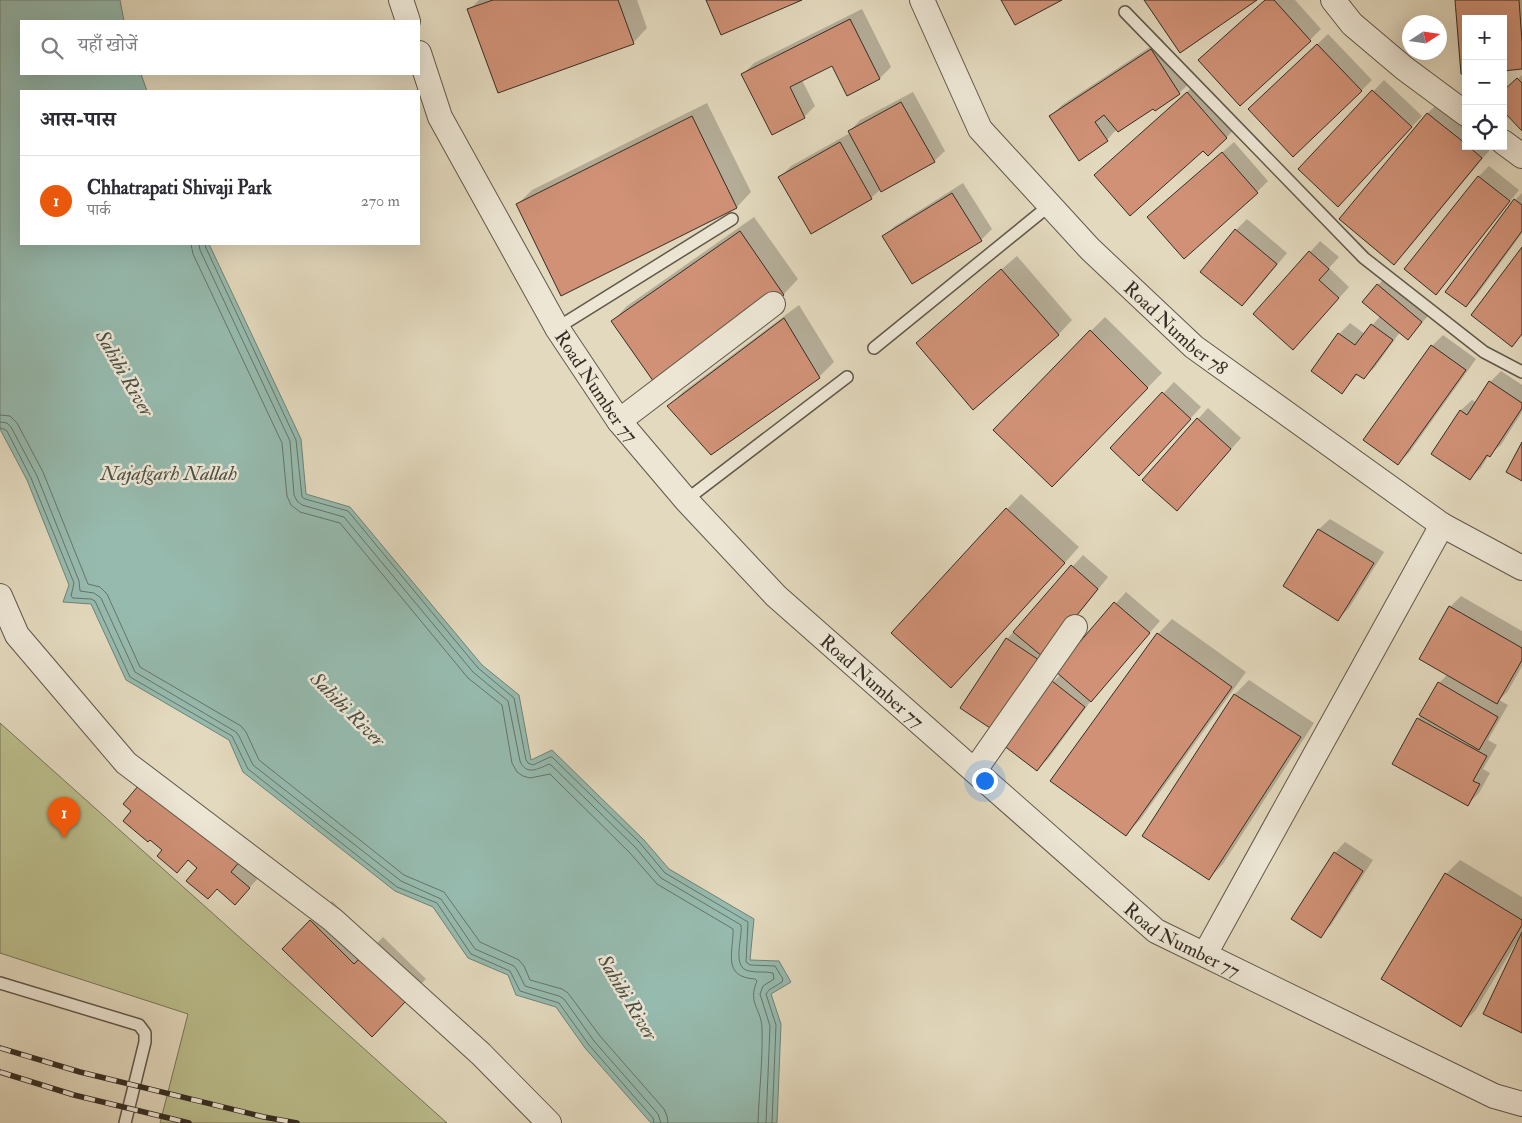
<!DOCTYPE html>
<html lang="hi">
<meta charset="utf-8">
<style>
:root{--surface:#fff;--page:#f2f2f3;--text:#2b2b33;--muted:#7c7c81;--line:#e1e1e2;--accent:#ea580c}
body{margin:0;font-family:"IM FELL Double Pica","Noto Serif Devanagari",serif;background:var(--page);color:var(--text)}
.controls{position:absolute;right:15px;top:15px;display:grid;overflow:hidden;border-radius:0px;box-shadow:0 5px 20px #0002}
.controls button{width:45px;height:45px;display:grid;place-items:center;padding:0;border:0;border-bottom:1px solid var(--line);background:var(--surface);color:var(--text);font:25px sans-serif}
.compass{position:absolute;left:1402px;top:15px;width:45px;height:45px;border-radius:50%;background:var(--surface);box-shadow:0 5px 20px #0002;rotate:78deg}
.you{position:absolute;left:984px;top:780px;width:18px;height:18px;margin:-12px;border:4px solid #fff;border-radius:50%;background:#1a73e8;box-shadow:0 0 0 8px #1a73e833}
.badge{display:grid;place-items:center;width:32px;height:32px;border-radius:50%;background:var(--accent);color:#fff;font-size:16px;font-weight:700}
.pin{position:absolute;translate:-50% -41px;filter:drop-shadow(0 1px 2px #0008)}
.pin::after{content:'';position:absolute;top:26px;width:18px;height:15px;background:inherit;clip-path:polygon(0 0,100% 0,50% 100%)}
.list{margin:0;padding:0;list-style:none}
h2{display:flex;justify-content:space-between;align-items:center;height:65px;margin:0;padding:0 20px;font-size:21px}
h2 small{font-size:16px;font-weight:400;color:var(--muted)}
.list li{display:grid;grid-template-columns:32px 1fr auto;gap:15px;align-items:center;box-sizing:border-box;height:90px;padding:0 20px;border-top:1px solid var(--line)}
.list b{display:block;font-size:19px;white-space:nowrap}
.list p{margin:0;font-size:16px;white-space:nowrap;color:var(--muted)}
.list em{font-size:16px;font-style:normal;color:var(--muted)}
.icon{flex:none;width:28px;height:28px;fill:none;stroke:currentColor;stroke-width:2;stroke-linecap:round;stroke-linejoin:round}
.map{position:relative;flex:none;width:1522px;height:1123px;overflow:hidden}
.search{position:absolute;background:var(--surface);box-shadow:0 5px 20px #0002;left:20px;top:20px;width:400px;height:55px;display:flex;align-items:center;gap:12px;box-sizing:border-box;padding:0 18px;border-radius:0px;color:var(--muted);font-size:19px}
.panel{position:absolute;background:var(--surface);box-shadow:0 5px 20px #0002;left:20px;top:90px;width:400px;height:155px;border-radius:0px}
.map>svg:first-child{display:block}
.green{fill:#bbbd8c;stroke:#787558}
.water{fill:#96baae;stroke:#6f8277}
.shadow{fill:#0003}
.lines{fill:none;stroke-linecap:round;stroke-linejoin:round}
.shore{stroke:#667469;stroke-width:1}
.building{fill:#d09176;stroke:#352d24}
.service-casing{stroke:#60584a;stroke-width:14}
.minor-casing{stroke:#60584a;stroke-width:26}
.service{stroke:#ede6d5;stroke-width:11}
.minor{stroke:#ede6d5;stroke-width:24}
.rail-casing{stroke:#352d24;stroke-width:5.5}
.rail{stroke:#ede6d5;stroke-width:4;stroke-dasharray:11;stroke-linecap:butt}
.labels{text-anchor:middle;stroke-width:5;stroke-linejoin:round;paint-order:stroke}
.street-label{font-size:19px;fill:#352d24;stroke:#ede6d5}
.water-label{font-size:20px;font-style:italic;fill:#4d5046;stroke:#ede6d5}
</style>
<div class="map">
<svg width="1522" height="1123" viewBox="0 0 1522 1123">
<rect width="100%" height="100%" fill="#e3d9be"/>
<filter id="stains"><feTurbulence type="fractalNoise" baseFrequency=".004" numOctaves="4"/><feColorMatrix values="0 0 0 0 .2 0 0 0 0 .09 0 0 0 0 .02 0 0 0 .5 -.17"/></filter>
<radialGradient id="worn" r=".72"><stop offset=".6" stop-color="#630" stop-opacity="0"/><stop offset="1" stop-color="#630" stop-opacity=".3"/></radialGradient>
<path class="green" d="M0,723L447,1123H160L188,1014L0,953Z"/>
<path class="water" d="M0,0H120L124,21H21V74H141L147,91H21V244H209L301,439L306,494L350,507L482,665L519,695L531,760L552,750L644,840L669,869L754,919L750,960L779,961L791,982L771,994L781,1024L777,1123H651L585,1048L556,1007L516,995L508,975L468,958L433,907L395,891L243,772L229,740L126,680L91,604L63,602L69,585L27,480L0,429Z"/>
<g class="shadow">
<path d="M479,0H637L647,28L633,43L469,10Z"/>
<path d="M1265,0H1295L1321,29L1310,40Z"/>
<path d="M1456,0H1522V68L1503,19Z"/>
<path d="M862,9L891,67L880,78L847,94L832,64L802,80L815,106L804,117L743,74L754,63Z"/>
<path d="M1328,34L1372,80L1361,91L1261,98Z"/>
<path d="M1162,39L1190,83L1179,93L1117,129L1107,140L1079,160L1051,116L1062,105Z"/>
<path d="M1522,75V129L1503,93Z"/>
<path d="M1384,80L1422,116L1349,194L1300,169Z"/>
<path d="M1198,82L1237,126L1227,137L1208,154L1203,149L1107,164Z"/>
<path d="M913,92L945,151L934,161L881,189L871,198L780,177L791,166L850,133V131L860,120Z"/>
<path d="M1442,99L1466,118V146H1493L1408,249L1394,264L1341,219L1428,113Z"/>
<path d="M707,103L751,192L737,207L562,294L518,204L532,190Z"/>
<path d="M1234,142L1268,181L1257,192L1160,207Z"/>
<path d="M1489,166L1519,190L1446,282L1436,293L1478,177Z"/>
<path d="M963,183L992,229L981,240L884,236L895,226Z"/>
<path d="M1522,193V233L1477,295L1466,306L1447,292L1515,200Z"/>
<path d="M754,217L798,279L784,294L657,383L613,321L627,306Z"/>
<path d="M1247,219L1287,253L1253,294L1242,305L1236,230Z"/>
<path d="M1320,241L1339,257L1329,268L1349,287L1293,349L1255,314Z"/>
<path d="M1017,256L1072,320L1058,335L918,343L932,329Z"/>
<path d="M1385,278L1429,315L1408,338L1400,332L1375,367L1364,378L1358,374L1342,392L1312,370L1339,334L1350,323L1365,334L1381,315L1378,285Z"/>
<path d="M799,305L834,362L819,377L711,453L669,406L683,392Z"/>
<path d="M1105,317L1162,373L1052,485L1091,331Z"/>
<path d="M1443,335L1476,359L1409,453L1398,463L1365,439L1432,346Z"/>
<path d="M1501,371L1522,385V412L1501,445L1489,455L1481,468L1470,478L1433,454L1461,410L1472,400L1477,403L1490,382Z"/>
<path d="M1174,382L1201,407L1150,463L1112,448Z"/>
<path d="M1208,408L1241,438L1188,498L1198,419Z"/>
<path d="M1021,494L1079,547L966,672L893,633Z"/>
<path d="M1330,519L1384,552L1349,608L1338,619L1285,586L1319,529Z"/>
<path d="M1083,555L1108,577L1054,645L1007,720V639Z"/>
<path d="M1126,592L1160,621L1093,698L1048,759L1037,769L1053,682L1061,674L1057,670Z"/>
<path d="M1461,596L1522,631V666L1508,691L1499,700L1508,705L1488,740L1497,745L1483,769L1490,773L1479,793L1468,804L1418,719L1421,715L1439,683L1448,674L1450,607Z"/>
<path d="M1172,619L1246,672L1140,820L1125,835L1158,634Z"/>
<path d="M1249,680L1314,723L1223,864L1209,878L1143,836L1235,694Z"/>
<path d="M155,769L250,849L259,877L246,892L199,867L189,859L177,872L163,849L133,811L144,780Z"/>
<path d="M1345,842L1373,860L1331,925L1320,936L1335,853Z"/>
<path d="M1460,860L1522,897V1032L1519,941H1517L1475,1011L1460,1025L1446,874Z"/>
<path d="M332,901L376,944L383,937L426,979L392,1014L311,921Z"/>
</g>
<g class="lines">
<g class="shore">
<path d="M191,244L193,254L282,443L287,496L291,505L300,512L340,523L468,678L502,705L512,763L517,772L523,776L530,778L550,774L630,853L657,884L733,929C734,951 721,977 755,979L757,981C747,1004 762,1009 762,1029C763,1060 759,1092 758,1123"/>
<path d="M199,244L200,250L290,441L294,495L297,501L302,505L344,517L473,672L508,701L520,761C526,776 538,769 549,764L551,765L636,848L661,878L741,925C743,937 731,968 749,971C757,973 765,971 773,973L774,979L763,986L760,994L770,1026L766,1123"/>
<path d="M205,244L206,248L296,440L302,497L305,499L348,511L478,668L514,698L526,760L528,763L533,765L550,757H552L640,843L665,873L748,922L746,962L750,965L775,966L783,979L782,982L769,990L766,994L776,1025L772,1123"/>
<path d="M0,415L10,416L17,423L43,472L88,584L100,587L107,594L140,667L241,726L246,732L259,760L404,875L444,892L480,942L519,960L524,966L530,980L562,989L568,993L600,1036L664,1109L667,1116L668,1123"/>
<path d="M0,422L7,423L11,427L37,476L79,581L80,591L94,593L101,598L135,672L236,732L239,736L253,765L401,881L441,899L475,949L514,966L517,970L525,986L559,996L564,999L594,1041L658,1114L661,1123"/>
<path d="M0,428L4,429L7,431L31,478L74,583L71,596L73,598L91,599L95,601L130,677L232,736L248,769L397,887L437,903L471,954L510,971L520,991L559,1003L589,1045L653,1118L654,1123"/>
</g>
</g>
<g class="building">
<path d="M493,0H618L634,44L498,93L467,9Z"/>
<path d="M706,0H802L721,35Z"/>
<path d="M1001,0H1062L1015,25Z"/>
<path d="M1144,0H1257L1180,53Z"/>
<path d="M1265,0H1274L1311,41L1240,106L1198,60Z"/>
<path d="M1455,0H1519L1522,42V69L1503,71V19H1466V74H1461Z"/>
<path d="M850,19L880,79L847,96L832,66L790,87L805,118L772,135L741,74Z"/>
<path d="M1317,44L1362,91L1293,157L1248,109Z"/>
<path d="M1151,49L1180,94L1155,111L1153,109L1118,132L1104,115L1095,122L1108,141L1079,161L1049,116Z"/>
<path d="M1517,78L1522,83V131L1503,111V91Z"/>
<path d="M1372,90L1412,127L1338,207L1298,169Z"/>
<path d="M1187,92L1227,138L1208,156L1203,151L1130,216L1094,175Z"/>
<path d="M901,102L935,162L881,192L848,131Z"/>
<path d="M1427,113L1466,144V146H1468L1482,158L1394,265L1339,219Z"/>
<path d="M692,116L737,208L561,296L516,204Z"/>
<path d="M840,142L872,199L811,234L778,177Z"/>
<path d="M1222,152L1258,193L1184,259L1147,217Z"/>
<path d="M1478,176L1510,201L1436,295L1404,269Z"/>
<path d="M952,193L982,241L912,284L882,236Z"/>
<path d="M1514,199L1522,205V231L1466,307L1445,292Z"/>
<path d="M1235,229L1277,264L1242,306L1200,272Z"/>
<path d="M740,231L784,295L656,385L611,321Z"/>
<path d="M1522,247V334L1512,347L1471,315Z"/>
<path d="M1309,251L1329,269L1319,280L1339,298L1293,350L1253,314Z"/>
<path d="M1001,269L1059,335L973,410L916,343Z"/>
<path d="M1377,284L1422,322L1408,340L1362,302Z"/>
<path d="M784,318L820,378L711,455L667,406Z"/>
<path d="M1371,324L1393,340L1364,379L1356,374L1342,394L1311,371L1338,333L1355,345Z"/>
<path d="M1090,330L1148,388L1052,487L993,430Z"/>
<path d="M1431,345L1466,370L1398,465L1363,440Z"/>
<path d="M1489,381L1522,403V408L1490,457L1487,455L1470,480L1431,454L1460,410L1467,415Z"/>
<path d="M1162,392L1191,419L1139,476L1110,448Z"/>
<path d="M1197,418L1231,449L1177,511L1142,480Z"/>
<path d="M1522,442V481L1506,472Z"/>
<path d="M1006,508L1065,563L951,688L891,633Z"/>
<path d="M1318,529L1374,563L1338,621L1283,586Z"/>
<path d="M1071,565L1098,589L1043,657L1013,632Z"/>
<path d="M1114,602L1150,633L1091,702L1055,671Z"/>
<path d="M1449,606L1522,648V660L1497,704L1419,659Z"/>
<path d="M1157,633L1232,687L1126,836L1050,781Z"/>
<path d="M1006,638L1042,662L996,732L960,708Z"/>
<path d="M1052,681L1085,707L1037,771L1003,745Z"/>
<path d="M1438,682L1498,717L1479,750L1419,715Z"/>
<path d="M1234,694L1301,737L1209,880L1142,836Z"/>
<path d="M1417,718L1487,756L1473,781L1480,784L1468,806L1392,764Z"/>
<path d="M144,779L240,861L231,872L250,888L235,905L217,889L208,899L186,881L197,868L188,860L177,873L157,856L162,850L150,840L148,842L123,821L131,811L123,804Z"/>
<path d="M1334,852L1363,871L1321,938L1291,919Z"/>
<path d="M1445,873L1522,920V925L1461,1027L1381,979Z"/>
<path d="M310,920L354,964L361,957L406,1001L372,1037L282,949Z"/>
<path d="M1522,932V1033L1483,1014Z"/>
</g>
<g class="lines">
<g class="service-casing">
<g id="service">
<path d="M1125,12L1364,258L1484,352L1522,372"/>
<path d="M557,328L732,219"/>
<path d="M874,348L1050,205"/>
<path d="M686,500L847,377"/>
<path d="M0,983L139,1025L145,1033V1042L125,1123"/>
</g>
</g>
<g class="minor-casing">
<g id="minor">
<path d="M401,0L408,21"/>
<path id="s1" d="M922,0L980,129L1090,249L1194,347L1442,525L1522,568"/>
<path d="M1333,0L1352,24L1404,68L1466,114"/>
<path id="s2" d="M419,53L440,117L557,328L619,421L686,500L776,596L1156,931L1494,1096L1522,1104"/>
<path d="M1503,142L1522,156"/>
<path d="M619,421L773,304"/>
<path d="M0,596L17,635L126,763L333,920L481,1054L549,1123"/>
<path d="M975,770L1075,627"/>
<path d="M1205,954L1442,525"/>
</g>
</g>
<use href="#service" class="service"/>
<use href="#minor" class="minor"/>
<g class="rail-casing">
<g id="rail">
<path d="M0,1048L80,1072L264,1117L297,1123"/>
<path d="M0,1072L74,1095L189,1123"/>
</g>
</g>
<use href="#rail" class="rail"/>
</g>
<g class="labels">
<g class="street-label">
<text dy="7" stroke="none"><textPath href="#s1" startOffset="421">Road Number 78</textPath></text>
<text dy="7" stroke="none"><textPath href="#s2" startOffset="379">Road Number 77</textPath></text>
<text dy="7" stroke="none"><textPath href="#s2" startOffset="784">Road Number 77</textPath></text>
<text dy="7" stroke="none"><textPath href="#s2" startOffset="1189">Road Number 77</textPath></text>
</g>
<g class="water-label">
<text transform="translate(125 373) rotate(60)" y="7">Sahibi River</text>
<text x="169" y="480">Najafgarh Nallah</text>
<text transform="translate(348 709) rotate(45)" y="7">Sahibi River</text>
<text transform="translate(628 997) rotate(59)" y="7">Sahibi River</text>
</g>
</g>
<rect width="100%" height="100%" filter="url(#stains)"/>
<rect width="100%" height="100%" fill="url(#worn)"/>
</svg>
<div class="controls">
<button>+</button>
<button>−</button>
<button><svg class="icon" aria-label="locate" viewBox="0 0 24 24"><circle cx="12" cy="12" r="6"/><path d="M12 2v4M12 18v4M2 12h4M18 12h4"/></svg></button>
</div>
<svg class="compass" viewBox="-18 -18 36 36"><path d="M0-13l5 13h-10z" fill="#e53935"/><path d="M0 13l5-13h-10z" fill="#7c7c81"/></svg>
<div class="you"></div>
<div class="pin badge" style="left:64px;top:838px">1</div>
<div class="search"><svg class="icon" aria-label="search" viewBox="0 0 24 24"><circle cx="10" cy="10" r="6"/><path d="M15 15l6 6"/></svg>यहाँ खोजें</div>
<section class="panel">
<h2>आस-पास<small></small></h2>
<ul class="list">
<li><span class="badge">1</span><div><b>Chhatrapati Shivaji Park</b><p>पार्क</p></div><em>270 m</em></li>
</ul>
</section>
</div>
